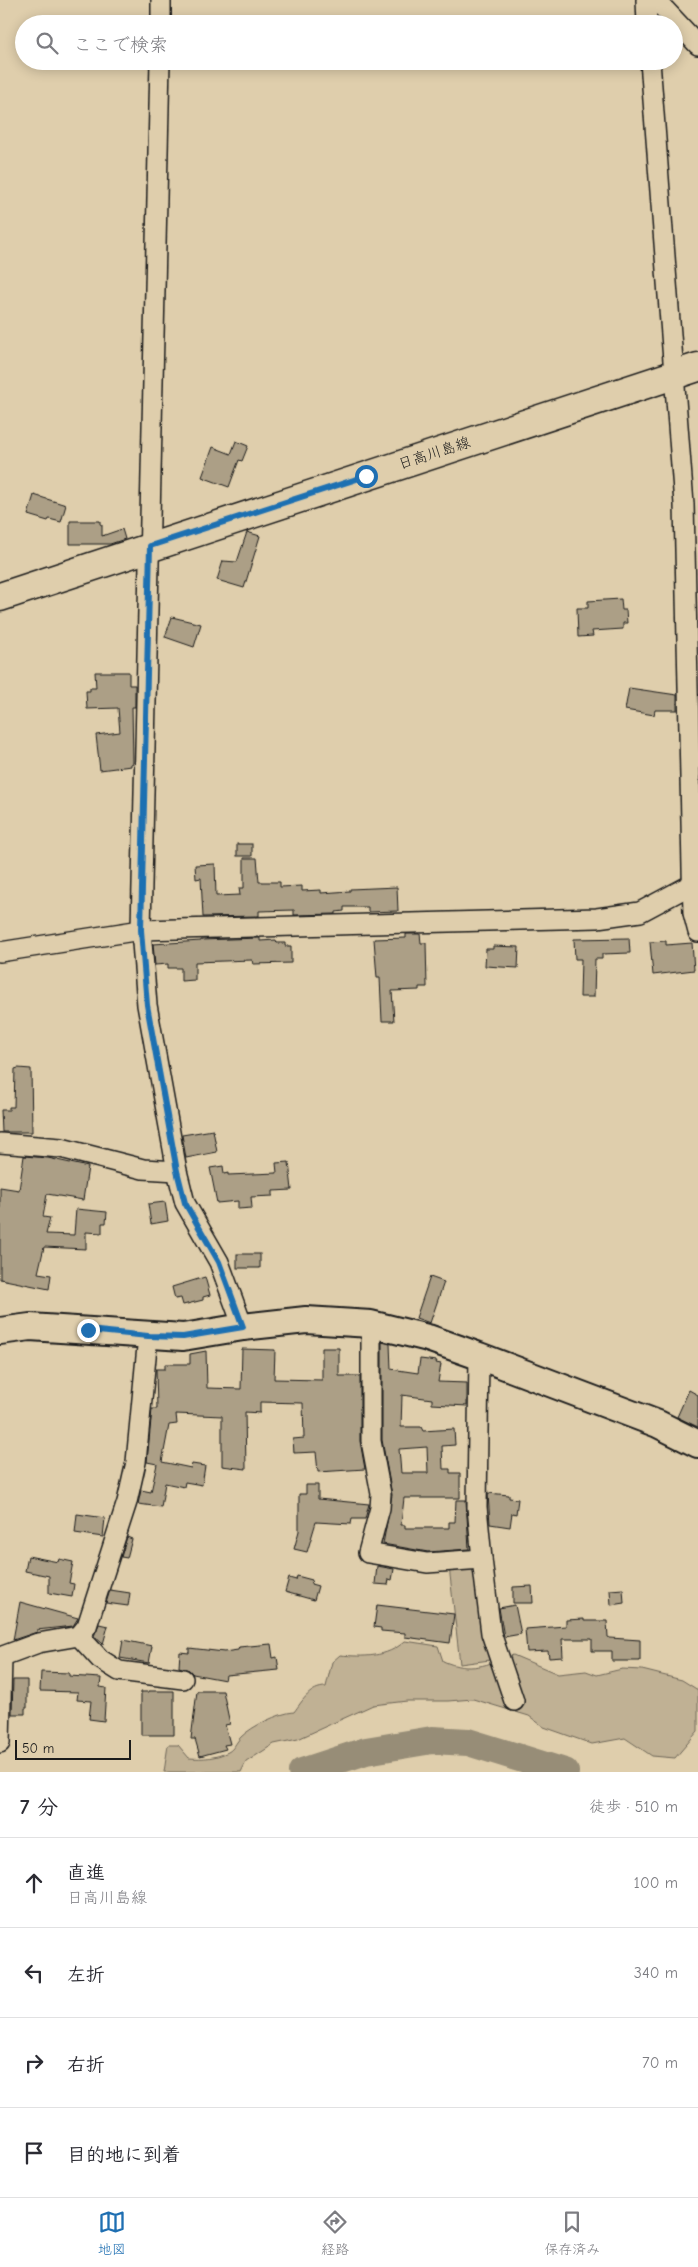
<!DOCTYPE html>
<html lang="ja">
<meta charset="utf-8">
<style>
:root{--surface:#fff;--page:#f7f7f7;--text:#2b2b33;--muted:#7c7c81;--line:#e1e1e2;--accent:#1f6fb2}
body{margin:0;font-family:"Comic Neue","Klee One",sans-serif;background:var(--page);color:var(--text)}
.scale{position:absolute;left:15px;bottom:12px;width:116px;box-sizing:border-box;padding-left:5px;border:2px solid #1c1c1c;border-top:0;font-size:14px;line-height:18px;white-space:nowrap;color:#1c1c1c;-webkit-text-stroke:4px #dfceac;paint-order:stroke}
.stop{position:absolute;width:15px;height:15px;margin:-11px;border:4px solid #1f6fb2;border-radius:50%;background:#fff}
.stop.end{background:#1f6fb2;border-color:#fff;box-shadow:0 1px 5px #0008}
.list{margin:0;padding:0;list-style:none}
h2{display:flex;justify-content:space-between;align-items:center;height:65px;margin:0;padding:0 20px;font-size:21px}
h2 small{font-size:16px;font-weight:400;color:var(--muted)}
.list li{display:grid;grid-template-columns:32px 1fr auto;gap:15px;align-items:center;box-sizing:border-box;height:90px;padding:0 20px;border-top:1px solid var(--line)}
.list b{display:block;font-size:19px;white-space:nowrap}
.list p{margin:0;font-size:16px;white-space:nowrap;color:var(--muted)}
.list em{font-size:16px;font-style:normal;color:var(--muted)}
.icon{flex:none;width:28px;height:28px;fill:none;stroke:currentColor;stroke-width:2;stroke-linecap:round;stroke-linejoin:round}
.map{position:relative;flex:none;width:698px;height:1772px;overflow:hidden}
.search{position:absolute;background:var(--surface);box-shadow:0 2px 12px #0003;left:15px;right:15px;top:15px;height:55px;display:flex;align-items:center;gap:12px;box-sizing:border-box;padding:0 18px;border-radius:28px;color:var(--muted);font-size:19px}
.sheet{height:425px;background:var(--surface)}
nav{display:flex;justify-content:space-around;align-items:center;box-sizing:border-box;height:70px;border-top:1px solid var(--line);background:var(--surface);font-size:14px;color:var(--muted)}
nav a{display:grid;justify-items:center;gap:2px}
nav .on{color:var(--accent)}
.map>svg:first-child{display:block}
.green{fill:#c0b194;stroke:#6e6658}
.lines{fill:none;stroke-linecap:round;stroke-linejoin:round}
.river{stroke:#978d77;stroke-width:28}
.building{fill:#ac9f86;stroke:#1c1c1c;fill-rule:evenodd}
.street-casing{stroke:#1c1c1c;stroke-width:22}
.secondary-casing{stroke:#1c1c1c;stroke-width:30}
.primary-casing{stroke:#1c1c1c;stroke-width:31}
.street{stroke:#dfceac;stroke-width:19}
.secondary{stroke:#dfceac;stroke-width:26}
.primary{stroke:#dfceac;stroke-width:28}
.route{stroke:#1f6fb2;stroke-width:6}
.labels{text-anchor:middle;stroke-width:4;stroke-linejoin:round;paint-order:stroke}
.street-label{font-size:15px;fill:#1c1c1c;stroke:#dfceac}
</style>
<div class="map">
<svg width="698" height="1772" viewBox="0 0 698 1772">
<rect width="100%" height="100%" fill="#dfceac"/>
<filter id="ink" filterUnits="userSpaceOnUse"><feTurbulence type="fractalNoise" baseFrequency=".02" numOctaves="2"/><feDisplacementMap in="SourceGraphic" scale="10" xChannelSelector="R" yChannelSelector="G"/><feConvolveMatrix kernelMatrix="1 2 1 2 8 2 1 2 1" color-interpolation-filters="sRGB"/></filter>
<g filter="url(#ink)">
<g class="green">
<path d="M479,1563L490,1660L460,1664L449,1566Z"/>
<path d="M405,1641L438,1646L443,1661C470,1673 487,1665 513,1655L558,1674L586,1671L597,1675L622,1669L642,1670L682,1680L698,1690V1731L675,1758L652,1756L625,1738L592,1744L544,1727L529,1716L473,1699L448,1701H407L373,1705L298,1739L274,1744L246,1762L241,1772H164L168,1745H178L189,1758C203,1759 216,1758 228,1752C234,1749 236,1742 241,1737C252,1726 279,1713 294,1712C303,1700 310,1687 326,1687L332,1662L340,1655C363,1657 387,1658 405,1641Z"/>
</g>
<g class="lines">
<path class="river" d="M302,1772L366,1751L432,1740L468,1742L565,1772"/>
</g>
<g class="building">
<path d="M236,441L248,446L242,461L239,460L229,487L202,477L213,447L231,454Z"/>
<path d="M34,495L66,505L61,522L49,519L48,521L28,515Z"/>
<path d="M70,521H100V524L102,525V536L122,529L125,539L110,544H70Z"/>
<path d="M247,532L260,536L244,588L217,580L223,561L237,562Z"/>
<path d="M621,599L622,610H626L627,623H623V629L592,631L593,636L578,637L577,608H588V601Z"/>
<path d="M172,617L201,624L194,647L165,637Z"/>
<path d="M95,672H129V685H135V707H132L133,763L131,764V766L100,770L96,735L120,732L118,708L87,709L86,691H90V688H96Z"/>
<path d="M629,688L677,695V710H655L654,715L625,710Z"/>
<rect x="237" y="844" width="15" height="12"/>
<path d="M244,858H257L259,882H280V887L302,886V891L321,890V893L350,891V889L397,887L398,911L368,912V907H344V911L336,912V914L294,915V910L259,911V916L203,917L201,878L196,879L195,865L215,864L216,896L240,895L239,888H244Z"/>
<path d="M406,934H420L421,943H426L427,987H419V990L392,991L394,1021H382L380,978H377L374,939L406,938Z"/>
<path d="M260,938V941L276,940L277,943H285V946H291V963L253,964L252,960L195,962V980L181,981V968H168V964L155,965L153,944L201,941V940Z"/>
<path d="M629,938L630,953L602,954V959H595L594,997H580L581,959H575L574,939Z"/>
<path d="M666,941V945L692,943L694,970L653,975L650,942Z"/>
<path d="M493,946L519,947L518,968L485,966L486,949H493Z"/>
<path d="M18,1068L31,1069L32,1132H2L1,1110H9V1107H14L15,1069Z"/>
<path d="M213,1130L217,1152L186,1158L182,1135Z"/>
<path d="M24,1156L48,1158L88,1167L83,1200L47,1194L43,1217L50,1218L46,1234L74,1235L76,1209L107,1212L106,1223H102V1233L86,1232V1249L44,1247L38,1273L51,1275L49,1289L0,1279V1187L19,1190Z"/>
<path d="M289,1162L292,1190L273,1191V1196L251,1197L252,1208L238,1209V1201L217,1203L210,1168L223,1166L224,1174L228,1173V1175L277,1173L276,1163Z"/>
<path d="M165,1202L168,1221L151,1224L148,1204Z"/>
<rect x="237" y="1254" width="23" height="14"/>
<path d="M205,1277L210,1295L203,1297V1300L183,1305L181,1298L175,1299L172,1287Z"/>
<path d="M430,1277L444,1282L430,1323L416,1318Z"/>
<path d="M382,1342L390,1344L391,1369L418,1373L420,1359L437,1361L436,1363L441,1364L438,1382L467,1383V1406L432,1404V1399L402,1395L401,1427H421L423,1431L454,1429L455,1445L442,1446L443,1469H450V1473H460V1498H404L401,1525H405V1528H449V1522H455L456,1500H466L469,1549L428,1552L383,1544L392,1495L382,1440ZM427,1447L428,1473H401L399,1449Z"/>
<path d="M322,1348H339V1376H360V1441L365,1469L318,1472L316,1452L294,1453L293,1439L304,1438L303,1403L260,1402V1413L245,1412L246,1469L222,1466V1416L176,1414L177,1424L169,1425L162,1462L191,1468L192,1464L205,1466L202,1485L185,1482L184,1487L165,1483L161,1507L138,1504L141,1490L151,1492L157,1464L147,1462L152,1409H157L156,1369H165V1364H190V1354L206,1351L207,1388L241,1389L242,1349L275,1350L274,1379L322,1380Z"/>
<path d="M689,1390L698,1395V1427L677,1417Z"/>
<path d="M306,1485H318V1499L369,1504L365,1519H352L351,1524L316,1522L307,1552L294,1549L299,1531V1494H306Z"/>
<path d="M488,1493L509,1495V1498L518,1499L516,1514L512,1513L510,1527L490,1524Z"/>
<path d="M77,1514L105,1518L103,1537L75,1533Z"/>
<path d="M127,1537L132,1539L127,1558L121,1557Z"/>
<path d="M28,1556L58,1562L59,1559L73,1562L69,1583L74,1584L72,1597L49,1593V1576L25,1571Z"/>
<path d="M377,1566L394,1569L392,1580L389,1579L388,1585L375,1584Z"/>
<path d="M297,1576L312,1580L311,1584L318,1586L314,1600L285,1592L289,1578L296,1580Z"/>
<path d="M532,1586L533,1603H513V1587Z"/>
<path d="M623,1589L624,1603L611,1605L610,1590Z"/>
<path d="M110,1590L130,1593L128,1606L106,1603Z"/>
<path d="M20,1602L78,1618L73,1626L37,1630V1632L13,1640Z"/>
<path d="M377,1605L454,1614L450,1643L405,1637V1633L381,1631V1628L374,1627Z"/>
<path d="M515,1605L521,1634L504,1637L499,1608Z"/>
<path d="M584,1619V1621H607L608,1637L610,1638L640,1640V1661H612V1651H592V1639H562L563,1657L549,1658L548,1651L527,1652L525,1629L566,1626V1620Z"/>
<path d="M99,1624L108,1626L103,1644L94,1636Z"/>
<path d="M123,1640L152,1646L149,1663L120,1658Z"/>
<path d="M271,1644L273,1658L277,1657L279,1670L226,1675L225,1680L193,1674L189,1670L179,1667L180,1652L189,1653V1648L224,1652L238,1650L239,1647Z"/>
<path d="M41,1672L69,1673V1676L101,1678L100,1687L106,1688L104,1721L89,1719L91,1701L77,1700L78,1692L40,1691Z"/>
<path d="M13,1680H27V1708H25V1714H12Z"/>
<path d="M149,1691H174V1735H141V1692H149Z"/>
<path d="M197,1691H223L230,1724L225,1725L230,1744L224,1745L226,1749L200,1756L195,1739H191Z"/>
</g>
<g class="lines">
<g class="street-casing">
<g id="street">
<path d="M646,0L647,24"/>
<path d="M656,0L698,45"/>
<path d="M161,24V0"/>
<path d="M160,61L141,930L147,1005L177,1171L185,1203L219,1262L243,1327"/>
<path d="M650,61L684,504L693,913L698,932"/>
<path d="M0,952L141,930L597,918L640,912L698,881"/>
<path d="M0,1143L61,1148L143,1169L177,1171"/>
<path d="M371,1324V1441L381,1494L380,1508L368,1553L427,1563L482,1559"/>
<path d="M479,1356L477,1507L482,1559L491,1633L514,1701"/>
<path d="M79,1636L100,1659L119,1671L183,1679"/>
<path d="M0,1657L38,1643L79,1636L87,1626L127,1502L136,1462L148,1336"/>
<path d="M0,1743L2,1657"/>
</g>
</g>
<g class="secondary-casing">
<path id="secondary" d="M0,1331L30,1327L183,1337L243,1327L306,1320L371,1324L428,1338L479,1356L658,1424L698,1444"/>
</g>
<g class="primary-casing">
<path id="primary" d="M0,597L698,367"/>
</g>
<use href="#street" class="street"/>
<use href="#secondary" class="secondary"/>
<use href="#primary" class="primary"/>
</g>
</g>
<g class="lines" filter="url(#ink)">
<path class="route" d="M88,1330L148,1336L183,1337L243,1327L219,1262L185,1203L177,1171L147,1005L141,930L150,546L366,476"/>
</g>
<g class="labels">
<g class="street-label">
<text transform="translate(434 453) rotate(-18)" y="5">日高川島線</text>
</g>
</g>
</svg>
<div class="scale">50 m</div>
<div class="stop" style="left:366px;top:476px"></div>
<div class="stop end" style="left:88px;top:1330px"></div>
<div class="search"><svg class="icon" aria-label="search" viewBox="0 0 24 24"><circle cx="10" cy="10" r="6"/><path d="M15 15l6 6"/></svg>ここで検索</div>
</div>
<section class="sheet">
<h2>7 分<small>徒歩 · 510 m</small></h2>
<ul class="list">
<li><svg class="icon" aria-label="ahead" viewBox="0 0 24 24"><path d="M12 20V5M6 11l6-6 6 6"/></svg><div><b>直進</b><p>日高川島線</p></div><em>100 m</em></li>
<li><svg class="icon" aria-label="left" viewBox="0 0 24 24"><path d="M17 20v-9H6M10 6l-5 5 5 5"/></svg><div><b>左折</b></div><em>340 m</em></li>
<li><svg class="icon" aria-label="right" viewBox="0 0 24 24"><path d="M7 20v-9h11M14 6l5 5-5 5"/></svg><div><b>右折</b></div><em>70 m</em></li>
<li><svg class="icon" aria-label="arrive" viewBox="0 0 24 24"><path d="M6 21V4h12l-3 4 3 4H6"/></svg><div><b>目的地に到着</b></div></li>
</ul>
</section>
<nav>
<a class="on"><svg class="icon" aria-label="map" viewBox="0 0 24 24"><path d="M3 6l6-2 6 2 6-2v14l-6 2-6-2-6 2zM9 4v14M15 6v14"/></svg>地図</a>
<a><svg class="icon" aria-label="directions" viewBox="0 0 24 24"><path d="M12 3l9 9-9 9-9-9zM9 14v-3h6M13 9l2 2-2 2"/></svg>経路</a>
<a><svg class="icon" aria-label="saved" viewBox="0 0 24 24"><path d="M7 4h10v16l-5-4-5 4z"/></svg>保存済み</a>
</nav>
